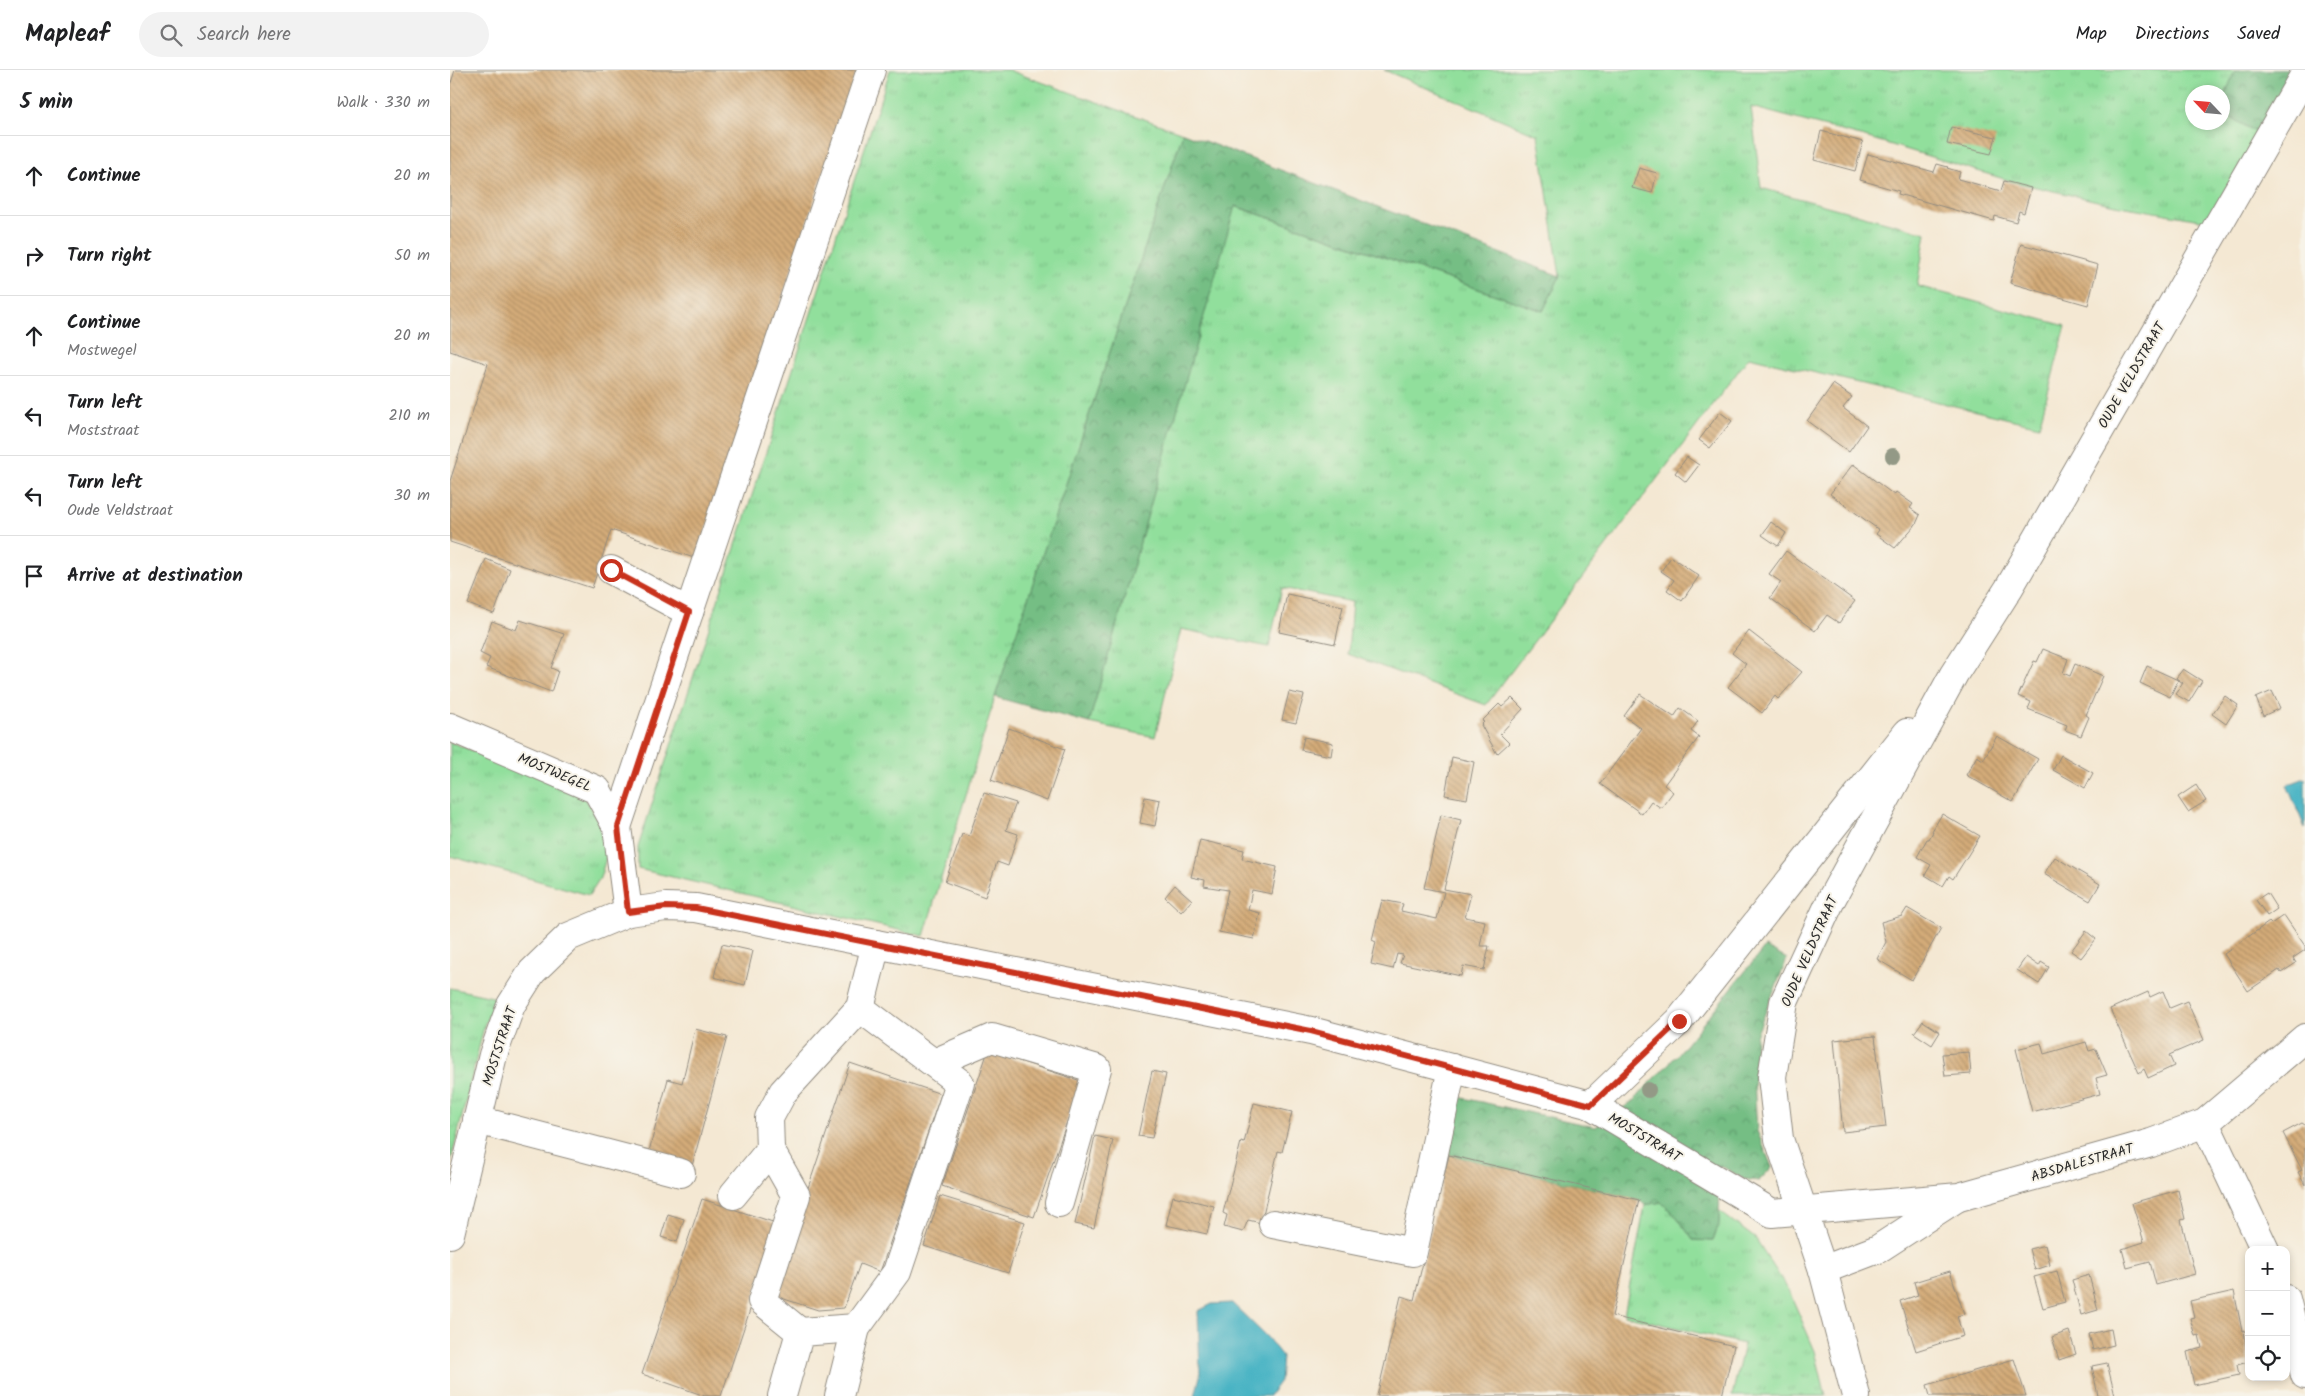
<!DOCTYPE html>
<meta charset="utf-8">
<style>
:root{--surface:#fff;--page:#f2f2f2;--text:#202124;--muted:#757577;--line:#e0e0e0}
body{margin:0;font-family:Kalam,sans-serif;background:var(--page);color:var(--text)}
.controls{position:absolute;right:15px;bottom:15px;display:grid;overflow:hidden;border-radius:10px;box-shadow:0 2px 8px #0003}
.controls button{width:45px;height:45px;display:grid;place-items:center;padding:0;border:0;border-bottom:1px solid var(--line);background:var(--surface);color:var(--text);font:25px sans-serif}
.compass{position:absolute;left:1735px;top:15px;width:45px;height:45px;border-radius:50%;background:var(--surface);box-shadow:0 2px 8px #0003;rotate:296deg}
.stop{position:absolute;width:15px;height:15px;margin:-11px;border:4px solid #c8321e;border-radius:50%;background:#fff}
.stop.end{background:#c8321e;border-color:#fff;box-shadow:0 1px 5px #0008}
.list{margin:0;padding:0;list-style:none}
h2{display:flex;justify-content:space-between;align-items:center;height:65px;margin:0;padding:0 20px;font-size:21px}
h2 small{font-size:16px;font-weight:400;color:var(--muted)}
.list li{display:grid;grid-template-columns:32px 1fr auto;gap:15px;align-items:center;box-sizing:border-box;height:80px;padding:0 20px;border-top:1px solid var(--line)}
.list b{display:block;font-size:19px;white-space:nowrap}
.list p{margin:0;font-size:16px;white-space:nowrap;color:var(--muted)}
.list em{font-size:16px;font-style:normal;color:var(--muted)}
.icon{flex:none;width:28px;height:28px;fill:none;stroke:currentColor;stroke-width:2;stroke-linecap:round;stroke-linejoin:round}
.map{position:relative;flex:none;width:1855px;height:1326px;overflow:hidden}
header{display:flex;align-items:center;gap:30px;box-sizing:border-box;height:70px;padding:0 25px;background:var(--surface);border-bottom:1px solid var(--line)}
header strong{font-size:24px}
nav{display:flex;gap:28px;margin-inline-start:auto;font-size:18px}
.search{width:350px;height:45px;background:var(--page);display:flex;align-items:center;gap:12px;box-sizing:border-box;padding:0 18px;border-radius:28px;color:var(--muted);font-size:19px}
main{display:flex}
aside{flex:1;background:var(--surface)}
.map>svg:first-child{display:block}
.grass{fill:url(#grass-tufts);stroke:#5e8564}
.forest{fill:url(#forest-crowns);stroke:#507458}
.water{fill:#48b4c4;stroke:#3a7078}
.building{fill:url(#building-back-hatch)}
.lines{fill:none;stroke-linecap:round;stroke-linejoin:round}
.minor-casing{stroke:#908a7f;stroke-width:30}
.minor{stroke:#fff;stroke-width:28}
.tree{fill:#939986}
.route{stroke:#c8321e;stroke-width:6}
.labels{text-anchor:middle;stroke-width:4;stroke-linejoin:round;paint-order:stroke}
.street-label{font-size:14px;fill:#2b2b2b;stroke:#f7f3e8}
</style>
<header>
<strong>Mapleaf</strong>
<div class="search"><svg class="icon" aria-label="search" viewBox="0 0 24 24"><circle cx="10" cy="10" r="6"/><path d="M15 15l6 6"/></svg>Search here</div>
<nav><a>Map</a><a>Directions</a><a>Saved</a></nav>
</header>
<main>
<aside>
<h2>5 min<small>Walk · 330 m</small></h2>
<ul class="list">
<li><svg class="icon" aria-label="ahead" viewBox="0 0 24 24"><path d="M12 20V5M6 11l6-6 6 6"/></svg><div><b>Continue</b></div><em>20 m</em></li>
<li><svg class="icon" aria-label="right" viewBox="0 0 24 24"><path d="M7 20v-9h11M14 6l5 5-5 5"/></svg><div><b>Turn right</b></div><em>50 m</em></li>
<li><svg class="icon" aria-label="ahead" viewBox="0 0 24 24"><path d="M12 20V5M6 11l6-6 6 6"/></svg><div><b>Continue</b><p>Mostwegel</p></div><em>20 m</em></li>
<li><svg class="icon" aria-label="left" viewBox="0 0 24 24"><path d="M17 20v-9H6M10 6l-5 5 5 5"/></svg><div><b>Turn left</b><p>Moststraat</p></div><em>210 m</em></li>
<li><svg class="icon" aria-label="left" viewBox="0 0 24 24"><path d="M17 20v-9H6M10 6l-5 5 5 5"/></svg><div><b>Turn left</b><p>Oude Veldstraat</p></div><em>30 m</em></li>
<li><svg class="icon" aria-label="arrive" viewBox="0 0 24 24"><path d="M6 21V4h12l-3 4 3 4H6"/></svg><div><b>Arrive at destination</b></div></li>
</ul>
</aside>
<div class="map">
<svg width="1855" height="1326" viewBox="0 0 1855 1326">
<defs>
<pattern id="grass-tufts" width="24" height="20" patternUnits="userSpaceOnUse" patternTransform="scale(1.25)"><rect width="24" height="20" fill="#91df9c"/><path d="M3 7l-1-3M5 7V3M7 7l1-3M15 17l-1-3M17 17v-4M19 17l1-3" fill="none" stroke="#7dc087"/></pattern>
<pattern id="forest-crowns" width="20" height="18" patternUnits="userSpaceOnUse" patternTransform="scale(1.25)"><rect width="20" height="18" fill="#74be84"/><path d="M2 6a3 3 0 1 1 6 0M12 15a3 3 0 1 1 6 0" fill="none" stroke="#5f9b6c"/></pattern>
<pattern id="building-back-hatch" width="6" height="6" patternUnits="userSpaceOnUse" patternTransform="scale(1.25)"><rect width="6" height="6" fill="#d4ac79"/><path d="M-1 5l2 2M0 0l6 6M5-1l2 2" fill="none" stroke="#ac8c63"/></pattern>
</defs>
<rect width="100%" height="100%" fill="#f7f3e8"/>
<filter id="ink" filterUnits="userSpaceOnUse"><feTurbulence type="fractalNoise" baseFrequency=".02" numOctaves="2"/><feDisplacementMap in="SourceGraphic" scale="10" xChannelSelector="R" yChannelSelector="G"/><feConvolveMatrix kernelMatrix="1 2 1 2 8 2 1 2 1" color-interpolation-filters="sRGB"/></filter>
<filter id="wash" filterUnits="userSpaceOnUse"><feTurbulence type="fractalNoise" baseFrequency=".0096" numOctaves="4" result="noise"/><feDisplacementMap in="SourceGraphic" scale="20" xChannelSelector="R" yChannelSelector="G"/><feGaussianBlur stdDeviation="1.12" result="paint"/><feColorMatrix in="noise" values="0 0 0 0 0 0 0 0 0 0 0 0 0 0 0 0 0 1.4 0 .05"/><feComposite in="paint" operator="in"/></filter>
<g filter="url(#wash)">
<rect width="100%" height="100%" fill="#f4e8d3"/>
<g class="grass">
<path d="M440,0H558L733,63L545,627L474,866L188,799V777Z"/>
<path d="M934,0H1785L1773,33L1772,22H1742V52H1772L1773,43L1809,64L1756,151L1665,135L1564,112L1422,69L1301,37L1311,118L1476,163L1467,216L1616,256L1589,356L1299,287L1036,635L898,584L902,532L832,518L819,577L731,559L705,667L639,653L784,136L1093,241L1110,206L1088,65Z"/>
<path d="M0,672L132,723L149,751L158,781L150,808L139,825L0,786Z"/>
<path d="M0,918L47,928L35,953L0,1095Z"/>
<path d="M1211,1132L1227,1147L1243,1170L1263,1171L1269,1154V1141L1306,1169L1339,1221L1365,1281L1376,1326H1282L1294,1274L1174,1245L1195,1135Z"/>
</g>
<g class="forest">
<path d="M1785,0H1846L1809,64L1773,43L1772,33Z"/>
<path d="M733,63L1110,206L1093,241L785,136L639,653L545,627Z"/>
<path d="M1315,877L1337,889L1306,966L1304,1009L1307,1061L1322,1097L1309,1111L1293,1109L1270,1095L1269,1154L1263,1171L1243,1170L1227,1147L1211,1132L1195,1135L1189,1130L999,1085L1009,1027L1145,1057L1183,1031L1228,984Z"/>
</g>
<g class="water">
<path d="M1855,708V758L1837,715Z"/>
<path d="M782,1233L817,1267L832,1286L830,1311L819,1326H745L750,1306L748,1241L762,1234Z"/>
</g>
<g id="blocks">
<g class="building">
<path d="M5,0H407L247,489L161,460L142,518L0,472V411L38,294L0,281V16Z"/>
<path d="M1501,57L1546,67L1541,84L1497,74Z"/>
<path d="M1371,61L1413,72L1405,101L1364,90Z"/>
<path d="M1418,84L1484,102L1487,94L1498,97L1497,98L1510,102L1508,109L1551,121L1554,111L1581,118L1574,143L1569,141L1566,152L1545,146L1544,151L1448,124L1449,121L1410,110Z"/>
<path d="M1189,98L1207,103L1202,123L1182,118Z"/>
<path d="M1571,174L1648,195L1638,235L1560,213Z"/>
<path d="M1383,314L1402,327L1393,338L1417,356L1399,382L1357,351Z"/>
<path d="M1270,342L1282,351L1260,378L1249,370Z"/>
<path d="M1237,387L1249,395L1236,412L1225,403Z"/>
<path d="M1403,394L1444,425L1446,422L1463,434L1460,438L1470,445L1466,454L1445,478L1426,464L1429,460L1380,424Z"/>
<path d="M1321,452L1336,463L1328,476L1312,465Z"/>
<path d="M1336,481L1405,531L1389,553L1377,545L1365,561L1320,528L1331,512L1319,504Z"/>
<path d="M1221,487L1249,506L1232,531L1217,520L1224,510L1211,501Z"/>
<path d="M36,489L60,499L44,544L18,534Z"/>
<path d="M837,524L893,536L885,574L829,562Z"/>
<path d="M70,550L114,564L101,598L108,601L101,622L36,597L40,588L30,583L42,551L66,560Z"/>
<path d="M1299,561L1352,602L1328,629L1325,626L1312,643L1278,617L1296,594L1282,583Z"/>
<path d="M1593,579L1618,589L1613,603L1620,606L1625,594L1653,606L1636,645L1639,647L1631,666L1615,660L1617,655L1578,639L1581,632L1568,626L1584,591L1587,592Z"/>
<path d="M1697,596L1728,610L1720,627L1690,613Z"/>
<path d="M1733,599L1752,611L1739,632L1725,624L1733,613L1726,608Z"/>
<path d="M1822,621L1830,638L1813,646L1806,628Z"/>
<path d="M839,622L854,625L846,653L832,650Z"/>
<path d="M1190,624L1224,647L1230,638L1248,651L1241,661L1249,667L1214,715L1223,722L1211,738L1201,731L1192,744L1150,714L1191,658L1174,646Z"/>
<path d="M1775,626L1788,635L1776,654L1762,644Z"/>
<path d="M1062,628L1073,639L1050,664L1059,673L1047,684L1031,655L1034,652L1032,651L1049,634L1052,637Z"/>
<path d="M559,658L615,679L597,731L541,710Z"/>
<path d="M1547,666L1588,689L1563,732L1516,705L1527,686L1533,690Z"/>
<path d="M854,667L883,673L881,686L851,680Z"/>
<path d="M1611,685L1643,703L1635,718L1603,700Z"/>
<path d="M1002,687L1024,692L1017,729L995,725Z"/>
<path d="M1746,715L1756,731L1738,742L1728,727Z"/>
<path d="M534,723L566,733L556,760L568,764L558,796L547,792L535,827L495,812L512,764L519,766Z"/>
<path d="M695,727L710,730L705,756L690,753Z"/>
<path d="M1492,744L1530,766L1503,809L1499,806L1493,816L1475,805L1481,795L1467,787L1477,769H1479L1483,762L1482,761Z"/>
<path d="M991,745L1011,750L994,819L1021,824L1015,847L1035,851L1030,876H1039L1034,900L1013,896L1011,906L950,893L953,885L947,884L943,899L921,894L926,872L922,870L932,830L953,834L951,841L987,849L994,822L974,818Z"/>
<path d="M750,770L794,780L792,789L827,797L822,824L802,820L798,840L810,843L804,869L769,862L778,820L754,816L755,810L741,807Z"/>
<path d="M1605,787L1650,814L1640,831L1594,804Z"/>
<path d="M725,815L742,830L731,842L715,827Z"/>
<path d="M1817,823L1827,839L1817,846L1806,830Z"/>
<path d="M1457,838L1491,858L1462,910L1427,889L1436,872L1431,852L1452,846Z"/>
<path d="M1834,845L1855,876V880L1843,888L1846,893L1831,903L1829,900L1798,921L1774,884L1819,852L1821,854Z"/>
<path d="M1636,861L1646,869L1631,888L1621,881Z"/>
<path d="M272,874L303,881L295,915L264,907Z"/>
<path d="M1576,887L1589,896L1591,892L1599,897L1589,914L1567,900Z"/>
<path d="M1713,921L1720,938L1737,931L1754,970L1719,985L1724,996L1698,1008L1694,999L1689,1003L1660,939L1698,922L1700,927Z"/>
<path d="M1473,951L1490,962L1482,975L1464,963Z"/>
<path d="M245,959L277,967L242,1096L198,1085L218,1009L232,1013Z"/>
<path d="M1425,966L1436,1057L1393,1062L1384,970Z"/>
<path d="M1636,972L1639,981L1646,979L1657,1005L1646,1008L1650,1024L1582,1042L1566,979L1591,973L1594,984Z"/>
<path d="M538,981L631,1011L584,1147L492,1116Z"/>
<path d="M1519,982L1521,1004L1495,1006L1492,984Z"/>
<path d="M400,993L491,1024L430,1202L410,1194L394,1238L368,1240L322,1225Z"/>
<path d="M702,1001L716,1004L702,1068L688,1066Z"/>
<path d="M804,1033L842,1042L832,1082L828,1081L811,1153L798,1150L793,1162L774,1157L777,1145L773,1143L791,1072L794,1073Z"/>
<path d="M1852,1053L1855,1055V1115L1848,1102L1852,1100L1833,1063Z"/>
<path d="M645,1066L663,1070L644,1158L625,1154Z"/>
<path d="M999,1085L1189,1130L1162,1246L1284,1276L1272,1326H927L951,1226L964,1230Z"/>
<path d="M1728,1120L1735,1149L1731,1150L1745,1204L1706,1215L1700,1192L1677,1198L1672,1179L1694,1172L1682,1133Z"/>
<path d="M490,1126L575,1152L558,1203L474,1176Z"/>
<path d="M723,1126L764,1136L757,1164L716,1155Z"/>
<path d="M252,1129L329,1154L271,1326H255L192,1304Z"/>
<path d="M218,1144L234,1149L227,1172L211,1167Z"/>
<path d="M1595,1175L1600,1195L1585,1200L1579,1179Z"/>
<path d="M1500,1201L1514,1244L1507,1246L1513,1266L1466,1281L1450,1231L1468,1225L1464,1212Z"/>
<path d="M1607,1201L1615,1232L1593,1238L1584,1207Z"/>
<path d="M1639,1205L1648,1240L1631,1245L1622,1210Z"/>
<path d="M1784,1221L1792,1261L1794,1260L1798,1292L1787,1295L1789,1305L1744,1315L1737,1282L1752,1278L1749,1265L1745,1266L1740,1248L1744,1247L1740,1231Z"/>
<path d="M1661,1259L1664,1275L1643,1280L1639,1264Z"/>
<path d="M1619,1261L1626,1284L1609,1290L1602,1267Z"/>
<path d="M1564,1289L1576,1326H1480L1477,1315Z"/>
<path d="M1657,1293L1665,1326H1648L1642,1296Z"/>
</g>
</g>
</g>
<g filter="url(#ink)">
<use href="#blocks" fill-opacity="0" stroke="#908a7f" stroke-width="1"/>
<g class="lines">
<g class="minor-casing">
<g id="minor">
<path d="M161,500L239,542"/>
<path d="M0,657L147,720L167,757L178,842"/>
<path d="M167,757L421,0"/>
<path d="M484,993L542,968L647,999L609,1133"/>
<path d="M1141,1035L1229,951L1457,663"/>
<path d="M27,1050L231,1103"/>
<path d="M1755,1053L1815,1180"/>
<path d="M320,1080L346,1126L312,1231L350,1262"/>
<path d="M283,1125L320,1080L319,1048L333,1022L410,938L426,874"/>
<path d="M823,1154L963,1182L1002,998"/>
<path d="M0,1164L43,985L61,935L82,902L118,867L178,842L216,837L246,838L861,961L1141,1035L1322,1143L1509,1127L1701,1073L1755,1053L1855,968"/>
<path d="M1373,1200L1428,1179L1505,1129"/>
<path d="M1836,1229L1855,1305"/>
<path d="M332,1326L350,1262L406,1258"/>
<path d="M389,1326L406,1258L447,1202L510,1013L410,938"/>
<path d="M1406,1326L1373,1200L1329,1069L1322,1007L1334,932L1382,828L1504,604L1559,518L1855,4"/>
</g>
</g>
<use href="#minor" class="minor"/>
</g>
<g class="tree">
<circle cx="1443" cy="386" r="8"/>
<circle cx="1198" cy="1020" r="8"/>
</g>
</g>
<g class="lines" filter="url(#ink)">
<path class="route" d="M161,500L239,542L168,757L178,842L216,837L246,838L861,961L1141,1035L1229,951"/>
</g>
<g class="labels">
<g class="street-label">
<text transform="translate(1681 305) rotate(-60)" y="5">OUDE VELDSTRAAT</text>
<text transform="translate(105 702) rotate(23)" y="5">MOSTWEGEL</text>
<text transform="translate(1359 881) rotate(-66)" y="5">OUDE VELDSTRAAT</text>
<text transform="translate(49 976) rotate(-72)" y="5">MOSTSTRAAT</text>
<text transform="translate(1195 1067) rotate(31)" y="5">MOSTSTRAAT</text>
<text transform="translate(1632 1092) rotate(-16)" y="5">ABSDALESTRAAT</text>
</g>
</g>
</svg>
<div class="controls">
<button>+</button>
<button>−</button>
<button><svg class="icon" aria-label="locate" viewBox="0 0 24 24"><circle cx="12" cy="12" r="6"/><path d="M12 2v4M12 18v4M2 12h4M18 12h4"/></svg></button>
</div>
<svg class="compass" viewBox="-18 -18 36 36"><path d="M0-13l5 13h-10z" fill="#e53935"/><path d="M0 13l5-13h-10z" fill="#757577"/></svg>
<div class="stop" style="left:161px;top:500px"></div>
<div class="stop end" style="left:1229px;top:951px"></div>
</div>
</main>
